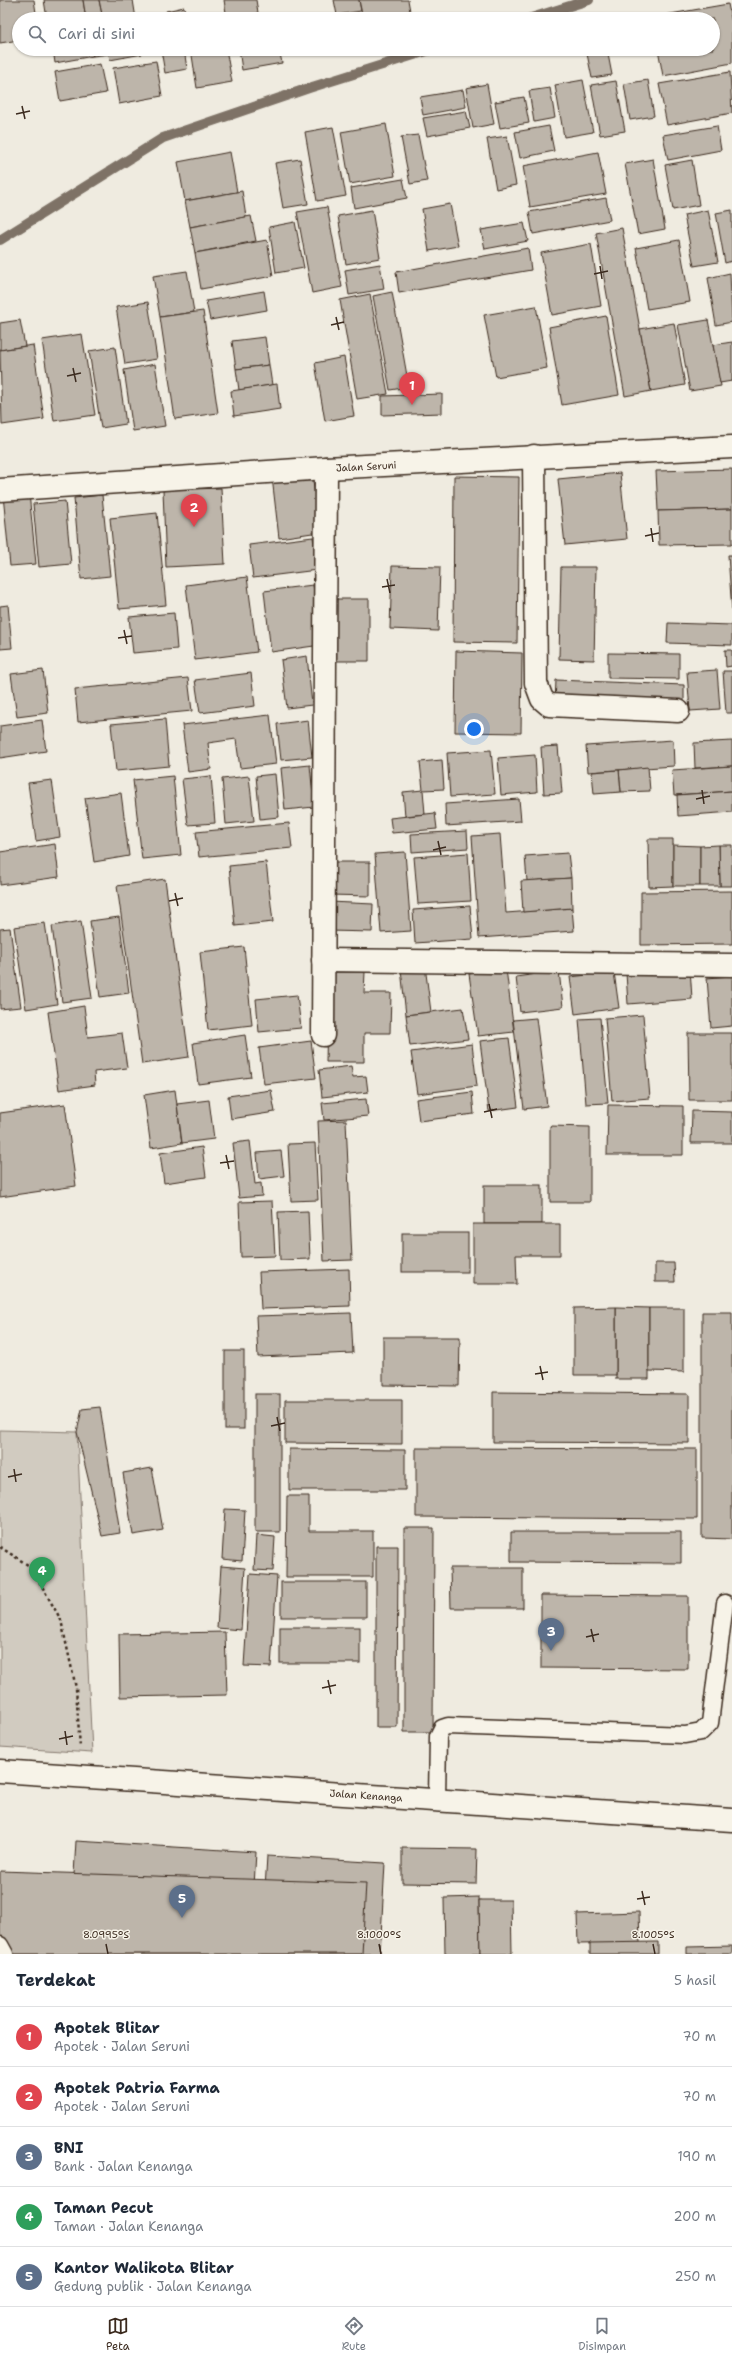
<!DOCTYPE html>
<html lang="id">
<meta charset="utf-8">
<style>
:root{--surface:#fff;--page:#f2f2f3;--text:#1f2937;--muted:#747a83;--line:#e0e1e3;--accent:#3b2a1e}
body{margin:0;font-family:"Shantell Sans",sans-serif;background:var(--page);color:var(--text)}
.you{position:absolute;left:474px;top:729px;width:14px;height:14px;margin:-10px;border:3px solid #fff;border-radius:50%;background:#1a73e8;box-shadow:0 0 0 6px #1a73e833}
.badge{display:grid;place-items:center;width:26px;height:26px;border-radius:50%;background:var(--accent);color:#fff;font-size:13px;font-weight:700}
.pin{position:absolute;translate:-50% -33px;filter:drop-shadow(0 1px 2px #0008)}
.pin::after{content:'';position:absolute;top:21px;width:14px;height:12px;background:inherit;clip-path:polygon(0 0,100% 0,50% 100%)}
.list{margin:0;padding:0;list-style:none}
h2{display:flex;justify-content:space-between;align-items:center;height:52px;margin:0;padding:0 16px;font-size:17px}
h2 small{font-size:13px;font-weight:400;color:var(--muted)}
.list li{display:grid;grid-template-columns:26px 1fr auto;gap:12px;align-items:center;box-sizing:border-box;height:60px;padding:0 16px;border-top:1px solid var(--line)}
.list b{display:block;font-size:15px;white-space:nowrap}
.list p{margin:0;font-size:13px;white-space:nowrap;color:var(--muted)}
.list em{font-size:13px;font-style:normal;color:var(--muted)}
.icon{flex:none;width:22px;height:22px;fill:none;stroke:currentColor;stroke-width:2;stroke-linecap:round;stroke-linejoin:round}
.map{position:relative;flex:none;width:732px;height:1954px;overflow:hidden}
.search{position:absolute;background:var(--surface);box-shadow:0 1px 3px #0004;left:12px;right:12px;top:12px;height:44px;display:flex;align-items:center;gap:10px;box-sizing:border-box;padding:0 14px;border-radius:22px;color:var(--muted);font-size:15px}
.sheet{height:352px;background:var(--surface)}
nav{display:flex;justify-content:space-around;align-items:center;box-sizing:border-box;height:56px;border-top:1px solid var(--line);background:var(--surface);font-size:11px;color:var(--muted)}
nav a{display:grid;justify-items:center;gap:2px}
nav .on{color:var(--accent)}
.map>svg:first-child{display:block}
.green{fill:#d1cbc0;stroke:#867a6f}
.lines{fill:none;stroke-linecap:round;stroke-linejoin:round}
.stream{stroke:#7e7266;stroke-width:10}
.building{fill:#bdb5aa;stroke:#3b2a1e}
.service-casing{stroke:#3b2a1e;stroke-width:19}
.minor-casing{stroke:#3b2a1e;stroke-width:25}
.tertiary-casing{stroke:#3b2a1e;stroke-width:25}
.path{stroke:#3b2a1e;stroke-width:2.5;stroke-dasharray:3 3;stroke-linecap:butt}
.service{stroke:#f7f3e8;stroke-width:16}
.minor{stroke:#f7f3e8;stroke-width:22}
.tertiary{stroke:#f7f3e8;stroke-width:22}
.ticks{fill:none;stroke:#3b2a1e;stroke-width:1.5}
.labels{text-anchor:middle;stroke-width:3;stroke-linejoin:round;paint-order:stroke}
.street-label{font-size:10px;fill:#3b2a1e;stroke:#f7f3e8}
.ticks-label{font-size:10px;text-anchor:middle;fill:#3b2a1e;stroke:#f7f3e8;stroke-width:3;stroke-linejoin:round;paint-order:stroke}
</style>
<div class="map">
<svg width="732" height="1954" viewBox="0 0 732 1954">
<rect width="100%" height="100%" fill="#efebe0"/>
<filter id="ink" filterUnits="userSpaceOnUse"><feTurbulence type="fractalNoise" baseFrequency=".025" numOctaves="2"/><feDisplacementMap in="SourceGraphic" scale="8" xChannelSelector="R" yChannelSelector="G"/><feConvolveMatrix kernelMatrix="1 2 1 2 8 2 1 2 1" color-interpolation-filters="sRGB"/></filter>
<g filter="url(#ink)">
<path class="green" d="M0,1430L77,1432L92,1753L0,1747Z"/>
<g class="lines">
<g class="stream">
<path d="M528,19L589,0"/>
<path d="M0,240L163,138L309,88L433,49"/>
</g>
</g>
<g class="building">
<path d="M0,0H34L37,19H19V40L0,43Z"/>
<path d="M44,0H83L86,19H47Z"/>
<path d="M83,0H99L103,19H86Z"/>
<path d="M99,0H133L136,19H103Z"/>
<path d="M224,0H256L259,19H227Z"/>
<path d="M334,0H359L361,11L337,15Z"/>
<path d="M359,0H408L410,11L363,19Z"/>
<path d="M728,4L732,23V63L663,76L658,49H713V19H653V17Z"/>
<path d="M184,7L186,19H168L166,11Z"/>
<path d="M53,49H91L93,56L55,63Z"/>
<path d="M91,49H108L109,54L93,56Z"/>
<path d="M108,49H141L142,54L110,60Z"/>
<path d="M184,49L187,69L165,73L161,50Z"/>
<path d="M191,49H226L232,82L197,88Z"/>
<path d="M239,49H279L282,63L242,70Z"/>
<path d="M586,49H607L612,75L592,78Z"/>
<path d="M156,61L162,96L119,104L113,68Z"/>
<path d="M100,64L106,93L60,101L55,72Z"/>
<path d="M730,72L732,113L667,125L659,84Z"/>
<path d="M583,80L593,132L564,137L555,85Z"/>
<path d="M648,80L654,116L630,120L624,84Z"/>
<path d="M616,81L625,131L600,135L591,85Z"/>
<path d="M487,84L494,124L473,128L466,88Z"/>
<path d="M550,88L555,118L534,122L529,91Z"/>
<path d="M463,90L466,107L423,115L420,97Z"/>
<path d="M524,97L529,123L500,128L495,102Z"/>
<path d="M466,111L470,128L427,136L423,118Z"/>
<path d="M386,124L395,176L350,184L341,132Z"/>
<path d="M549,126L554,151L520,158L515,132Z"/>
<path d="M717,126L721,150L668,160L663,135Z"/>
<path d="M333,127L346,196L317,201L305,132Z"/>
<path d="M418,135L427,181L410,184L401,137Z"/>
<path d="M507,136L516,185L496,189L487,139Z"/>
<path d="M230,152L237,192L185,201L178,162Z"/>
<path d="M598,152L606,194L530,207L523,166Z"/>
<path d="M300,159L308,204L283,208L275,163Z"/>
<path d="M653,159L665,229L638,234L625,164Z"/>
<path d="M692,160L699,205L673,210L665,165Z"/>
<path d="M403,179L407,198L354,208L351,188Z"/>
<path d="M242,191L246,217L190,227L185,201Z"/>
<path d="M606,198L610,220L533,234L529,212Z"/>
<path d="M450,204L458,246L429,251L422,209Z"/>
<path d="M327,207L342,287L312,293L297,212Z"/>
<path d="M372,210L380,258L346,264L338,216Z"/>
<path d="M708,210L718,262L694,266L684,215Z"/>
<path d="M732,210V261L725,263L716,213Z"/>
<path d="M251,216L256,241L195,253L190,227Z"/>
<path d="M295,222L304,268L276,273L269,227Z"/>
<path d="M524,223L528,241L485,249L481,230Z"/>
<path d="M622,228L651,391L625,396L596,233Z"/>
<path d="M267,240L273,276L201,289L195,253Z"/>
<path d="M679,240L690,302L647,309L636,248Z"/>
<path d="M591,244L601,306L552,315L541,253Z"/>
<path d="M528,248L531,270L399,293L396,272Z"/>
<path d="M380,264L384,289L349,295L345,270Z"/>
<path d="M187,271L194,312L160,317L153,276Z"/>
<path d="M730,273L732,322L716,325L708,278Z"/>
<path d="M264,291L267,310L210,320L206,301Z"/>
<path d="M392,292L409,387L390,390L373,296Z"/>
<path d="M370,294L388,394L357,399L340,300Z"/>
<path d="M148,302L157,359L125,364L116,307Z"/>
<path d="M536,306L547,368L496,377L484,315Z"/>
<path d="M203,311L218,413L175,419L160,317Z"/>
<path d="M606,316L619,395L562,405L549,327Z"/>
<path d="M20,320L25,346L0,350V323Z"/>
<path d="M708,320L721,386L690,391L678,325Z"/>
<path d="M674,323L685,385L651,391L640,329Z"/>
<path d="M82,334L95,415L54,421L42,340Z"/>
<path d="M265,337L269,365L236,369L232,341Z"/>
<path d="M732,342V381L720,383L713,345Z"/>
<path d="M33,345L44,419L2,425L0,350Z"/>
<path d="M115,347L126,424L101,428L89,351Z"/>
<path d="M344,357L354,416L325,421L315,363Z"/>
<path d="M155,364L165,426L133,431L124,370Z"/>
<path d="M269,365L272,385L239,390L236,369Z"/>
<path d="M277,384L280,409L234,416L231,391Z"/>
<path d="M442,394V413L382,415V396Z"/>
<path d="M732,469V509L658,511L656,471Z"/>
<path d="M312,472L319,532L279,538L272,477Z"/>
<path d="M620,473L627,539L565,545L558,479Z"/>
<path d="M454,476L519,477L517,643L453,642Z"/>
<path d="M221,488L225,564L166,567L163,490Z"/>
<path d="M29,493L36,564L10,566L3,495Z"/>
<path d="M102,495L110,576L81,579L74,498Z"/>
<path d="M65,501L71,564L39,567L33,504Z"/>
<path d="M732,509V544L659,545L658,511Z"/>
<path d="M157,513L166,605L119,609L110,518Z"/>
<path d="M313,537L317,570L253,578L249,545Z"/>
<path d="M728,555H732V612Z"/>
<path d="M392,566L440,567L438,631L390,629Z"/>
<path d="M561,567H596L594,660L559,659Z"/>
<path d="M247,577L257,652L195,660L186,585Z"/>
<path d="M313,585L321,645L271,652L264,591Z"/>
<path d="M334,599H369V661H335Z"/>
<path d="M8,605L12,648L0,649V606Z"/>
<path d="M174,613L177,649L133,653L129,617Z"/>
<path d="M668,623L732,625V645L667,643Z"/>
<path d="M725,650H732V666L726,667Z"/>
<path d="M456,651L522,653L521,733L455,732Z"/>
<path d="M608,653L679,654V679L608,678Z"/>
<path d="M307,656L312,705L287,708L281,660Z"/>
<path d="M43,670L48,713L17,717L11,674Z"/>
<path d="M717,670L720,709L690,711L687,672Z"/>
<path d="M723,671H732V713H726Z"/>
<path d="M251,673L255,706L200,713L195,680Z"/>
<path d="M188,678L192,711L78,722L75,689Z"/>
<path d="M556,680L684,685V708L555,703Z"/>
<path d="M270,715L276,764L240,768L236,739L208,743L211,769L188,772L182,725Z"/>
<path d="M165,719L169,766L116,771L111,724Z"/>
<path d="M42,720L46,751L0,758V726Z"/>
<path d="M308,720L312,757L281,760L277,724Z"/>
<path d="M673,740L674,766L588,772L586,746Z"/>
<path d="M732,741V766L695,768L694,743Z"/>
<path d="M558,746L562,793L544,794L541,747Z"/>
<path d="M491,750L495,794L450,797L447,753Z"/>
<path d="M535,755L537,792L501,795L498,758Z"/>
<path d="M442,760L444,789L423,790L420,762Z"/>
<path d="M310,765L314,807L285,810L281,768Z"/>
<path d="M732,766V791L674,795L672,770Z"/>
<path d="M648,767L650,791L621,792L619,770Z"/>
<path d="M619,770L621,792L594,794L592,772Z"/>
<path d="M275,774L279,817L260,819L256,776Z"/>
<path d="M173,776L181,855L142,859L133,780Z"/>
<path d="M211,776L215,823L188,825L182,779Z"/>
<path d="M249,776L254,821L226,824L222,779Z"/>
<path d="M52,780L60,837L36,841L28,783Z"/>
<path d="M423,790L425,814L405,816L403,792Z"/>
<path d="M732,791V812L678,816L677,795Z"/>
<path d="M121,793L129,856L94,862L85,798Z"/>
<path d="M519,799L521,821L446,826L445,804Z"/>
<path d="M435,813L437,829L392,833L390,818Z"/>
<path d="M289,823L292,848L199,857L196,832Z"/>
<path d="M467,831L468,848L412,852L411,834Z"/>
<path d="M500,834L506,913L572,908L574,931L479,938L472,836Z"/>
<path d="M648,839H673V886L649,887Z"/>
<path d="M55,844L59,877L0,885V852Z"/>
<path d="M673,845L700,846V886H673Z"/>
<path d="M719,845H732V886H720Z"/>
<path d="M719,845L720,886H700V846Z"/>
<path d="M405,852L411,931L381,933L375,854Z"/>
<path d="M468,853L471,901L418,904L414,857Z"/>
<path d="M568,853L571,878L527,881L525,856Z"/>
<path d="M266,862L273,922L235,926L229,866Z"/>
<path d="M330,862H370V896L330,895Z"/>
<path d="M571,878L572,908L523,912L521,881Z"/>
<path d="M165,879L189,1057L142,1064L117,886Z"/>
<path d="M732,891V944L641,945V892Z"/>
<path d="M330,902L373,904L372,932L329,931Z"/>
<path d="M470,906L473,939L415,943L413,910Z"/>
<path d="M119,917L129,993L100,997L90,921Z"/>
<path d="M81,921L92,998L62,1002L52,926Z"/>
<path d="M45,923L57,1004L26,1009L14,927Z"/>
<path d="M10,928L21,1007L0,1009V929Z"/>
<path d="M244,947L252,1025L208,1030L200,952Z"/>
<path d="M425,966L431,1012L406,1015L401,969Z"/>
<path d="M690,968L692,999L628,1004L626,973Z"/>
<path d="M506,969L514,1032L478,1036L469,974Z"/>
<path d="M559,971L563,1007L520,1012L516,977Z"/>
<path d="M328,972H365L364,993H391L390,1033H364V1062H326Z"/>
<path d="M614,972L619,1008L575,1014L570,977Z"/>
<path d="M732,976V1026L711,1028L707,978Z"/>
<path d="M297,995L301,1028L259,1032L256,999Z"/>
<path d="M84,1006L88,1037L122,1033L127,1068L94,1072L95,1085L59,1090L48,1012Z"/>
<path d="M463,1008L468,1039L410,1046L406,1015Z"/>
<path d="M643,1015L650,1098L612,1101L605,1018Z"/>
<path d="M536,1018L547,1106L524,1109L513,1020Z"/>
<path d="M600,1018L608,1103L586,1104L579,1019Z"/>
<path d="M688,1033H732V1100H689Z"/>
<path d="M245,1035L251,1077L198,1084L193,1043Z"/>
<path d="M509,1038L518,1107L489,1111L480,1041Z"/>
<path d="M311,1041L316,1078L264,1084L259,1048Z"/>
<path d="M472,1044L477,1086L417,1094L411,1052Z"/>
<path d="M351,1066L353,1077L366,1076L368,1092L322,1097L319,1070Z"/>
<path d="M175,1090L182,1143L151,1148L144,1095Z"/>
<path d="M271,1090L275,1112L231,1119L228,1096Z"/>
<path d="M472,1092L474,1114L419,1121L416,1099Z"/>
<path d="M366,1099L368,1116L324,1120L322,1103Z"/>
<path d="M209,1100L214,1139L182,1143L177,1104Z"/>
<path d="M65,1104L76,1186L0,1197V1113Z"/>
<path d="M608,1105L683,1106V1155H607Z"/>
<path d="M692,1111L732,1112V1143H691Z"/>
<path d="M346,1120L352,1260L324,1261L318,1121Z"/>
<path d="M550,1126L590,1127V1202H550Z"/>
<path d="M250,1141L255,1184L261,1183L262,1196L239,1198L233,1143Z"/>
<path d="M315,1143L318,1200L291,1201L288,1144Z"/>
<path d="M202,1147L206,1177L164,1183L160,1153Z"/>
<path d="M281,1151L284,1176L259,1179L257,1153Z"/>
<rect x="484" y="1185" width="58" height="39"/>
<path d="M272,1201L275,1256L241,1257L239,1202Z"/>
<path d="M308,1211L310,1259L280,1260L278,1212Z"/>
<path d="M473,1224H560V1255H516L517,1284H473Z"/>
<rect x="402" y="1233" width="66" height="39"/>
<path d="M655,1263H674L675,1282H655Z"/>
<path d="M349,1269L350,1306L261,1309L259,1272Z"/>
<path d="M616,1307L649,1308V1379H616Z"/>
<path d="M616,1307V1375H574V1308Z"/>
<path d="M649,1308H684V1372L649,1371Z"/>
<path d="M702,1312H732V1539L702,1538Z"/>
<path d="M351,1313L353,1353L258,1357L256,1316Z"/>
<path d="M383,1337H460L459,1386L383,1385Z"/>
<rect x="225" y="1351" width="19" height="78"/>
<path d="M493,1392L689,1394V1443L493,1442Z"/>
<rect x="255" y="1394" width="25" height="138"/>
<path d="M285,1400H402V1444L285,1443Z"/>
<path d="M100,1407L120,1533L102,1536L77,1432L82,1409Z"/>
<path d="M416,1448L697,1449V1519L416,1517Z"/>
<path d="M289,1449L405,1450V1490H289Z"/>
<path d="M152,1468L163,1530L133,1535L123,1473Z"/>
<path d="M287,1496H309V1531H373V1577H286Z"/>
<path d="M225,1509L245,1510L242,1561L222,1559Z"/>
<path d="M404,1528H434L433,1732H404Z"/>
<path d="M511,1532H681V1563L511,1562Z"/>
<path d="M256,1535L275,1537L273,1571L254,1570Z"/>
<path d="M376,1546H398L397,1727H376Z"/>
<path d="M221,1566L245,1568L241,1630L217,1628Z"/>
<path d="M450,1568H523V1608H451Z"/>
<path d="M250,1574L277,1576L271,1667L244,1666Z"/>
<rect x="281" y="1582" width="85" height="35"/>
<path d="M541,1595L688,1596V1669L541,1668Z"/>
<rect x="280" y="1627" width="80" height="36"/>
<path d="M225,1632L227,1695L120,1697L119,1634Z"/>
<path d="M76,1841L256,1852L250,1954H15L16,1938L70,1941Z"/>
<path d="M402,1848L477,1849L476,1884L402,1883Z"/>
<path d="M267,1856L385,1863L380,1954H261Z"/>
<path d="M0,1871L366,1883L362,1954H0Z"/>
<path d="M479,1897L480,1954H445L444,1898Z"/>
<path d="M479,1900H511L512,1954H480Z"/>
<path d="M639,1912L640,1943L578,1944L577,1914Z"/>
<path d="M658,1942V1954H590V1943Z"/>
<path d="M732,1946V1954H687V1947Z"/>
</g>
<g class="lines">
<g class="service-casing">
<g id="service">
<path d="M437,1799L438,1736L442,1728L448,1726L685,1735L701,1732L710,1723L725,1603"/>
<path d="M0,1945L5,1954"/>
</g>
</g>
<g class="minor-casing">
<g id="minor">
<path d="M534,456L536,683L542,699L549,705L678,711"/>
<path d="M323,960L732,965"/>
<path d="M323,1035L326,468"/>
</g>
</g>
<g class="tertiary-casing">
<g id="tertiary">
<path d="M0,490L326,468L732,447"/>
<path d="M0,1771L732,1820"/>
</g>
</g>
<path class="path" d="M0,1547L31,1567L61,1620L76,1688L80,1748"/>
<use href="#service" class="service"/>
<use href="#minor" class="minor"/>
<use href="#tertiary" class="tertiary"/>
</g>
</g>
<path class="ticks" d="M22,106L25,119M16,114L30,111M600,266L602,279M594,274L608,271M336,317L339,330M331,325L344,322M73,368L76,382M67,376L81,373M651,528L653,542M645,536L659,533M387,579L390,593M382,587L395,585M124,630L127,644M118,638L132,636M702,790L704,804M696,799L710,796M438,841L441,855M433,850L446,847M175,893L178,906M169,901L183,898M489,1104L492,1118M484,1112L497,1109M226,1155L229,1169M220,1163L234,1161M540,1366L543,1380M535,1374L548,1372M277,1417L280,1431M271,1426L285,1423M14,1469L16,1482M8,1477L22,1474M591,1629L594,1642M586,1637L599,1634M328,1680L331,1694M322,1688L336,1685M65,1731L67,1745M59,1739L73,1736M642,1891L645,1905M637,1899L650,1897M106,1944L108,1954M379,1944L381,1954M653,1944L655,1954"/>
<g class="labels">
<g class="street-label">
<text transform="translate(366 466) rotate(-3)" y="4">Jalan Seruni</text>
<text transform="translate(366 1795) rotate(4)" y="4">Jalan Kenanga</text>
</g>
</g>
<g class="ticks-label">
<text x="106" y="1938">8.0995°S</text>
<text x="379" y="1938">8.1000°S</text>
<text x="653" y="1938">8.1005°S</text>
</g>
</svg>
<div class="you"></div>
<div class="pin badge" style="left:412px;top:405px;background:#e0444e">1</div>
<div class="pin badge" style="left:194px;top:527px;background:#e0444e">2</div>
<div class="pin badge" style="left:551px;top:1651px;background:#5c6f8a">3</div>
<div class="pin badge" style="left:42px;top:1590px;background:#2e9e5b">4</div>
<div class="pin badge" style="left:182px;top:1918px;background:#5c6f8a">5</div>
<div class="search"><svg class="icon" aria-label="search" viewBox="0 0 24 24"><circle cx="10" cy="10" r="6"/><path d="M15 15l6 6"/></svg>Cari di sini</div>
</div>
<section class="sheet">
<h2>Terdekat<small>5 hasil</small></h2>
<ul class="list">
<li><span class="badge" style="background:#e0444e">1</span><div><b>Apotek Blitar</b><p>Apotek · Jalan Seruni</p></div><em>70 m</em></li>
<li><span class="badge" style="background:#e0444e">2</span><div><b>Apotek Patria Farma</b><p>Apotek · Jalan Seruni</p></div><em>70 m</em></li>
<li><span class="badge" style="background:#5c6f8a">3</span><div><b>BNI</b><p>Bank · Jalan Kenanga</p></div><em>190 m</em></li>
<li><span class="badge" style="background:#2e9e5b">4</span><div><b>Taman Pecut</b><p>Taman · Jalan Kenanga</p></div><em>200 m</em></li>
<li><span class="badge" style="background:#5c6f8a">5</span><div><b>Kantor Walikota Blitar</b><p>Gedung publik · Jalan Kenanga</p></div><em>250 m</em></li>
</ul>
</section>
<nav>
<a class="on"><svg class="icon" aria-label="map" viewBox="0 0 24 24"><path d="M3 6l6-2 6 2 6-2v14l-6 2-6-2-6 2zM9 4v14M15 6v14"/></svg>Peta</a>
<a><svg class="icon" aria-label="directions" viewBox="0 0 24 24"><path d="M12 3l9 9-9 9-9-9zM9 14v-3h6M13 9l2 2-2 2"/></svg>Rute</a>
<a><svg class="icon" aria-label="saved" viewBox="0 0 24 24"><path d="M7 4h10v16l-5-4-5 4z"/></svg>Disimpan</a>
</nav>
